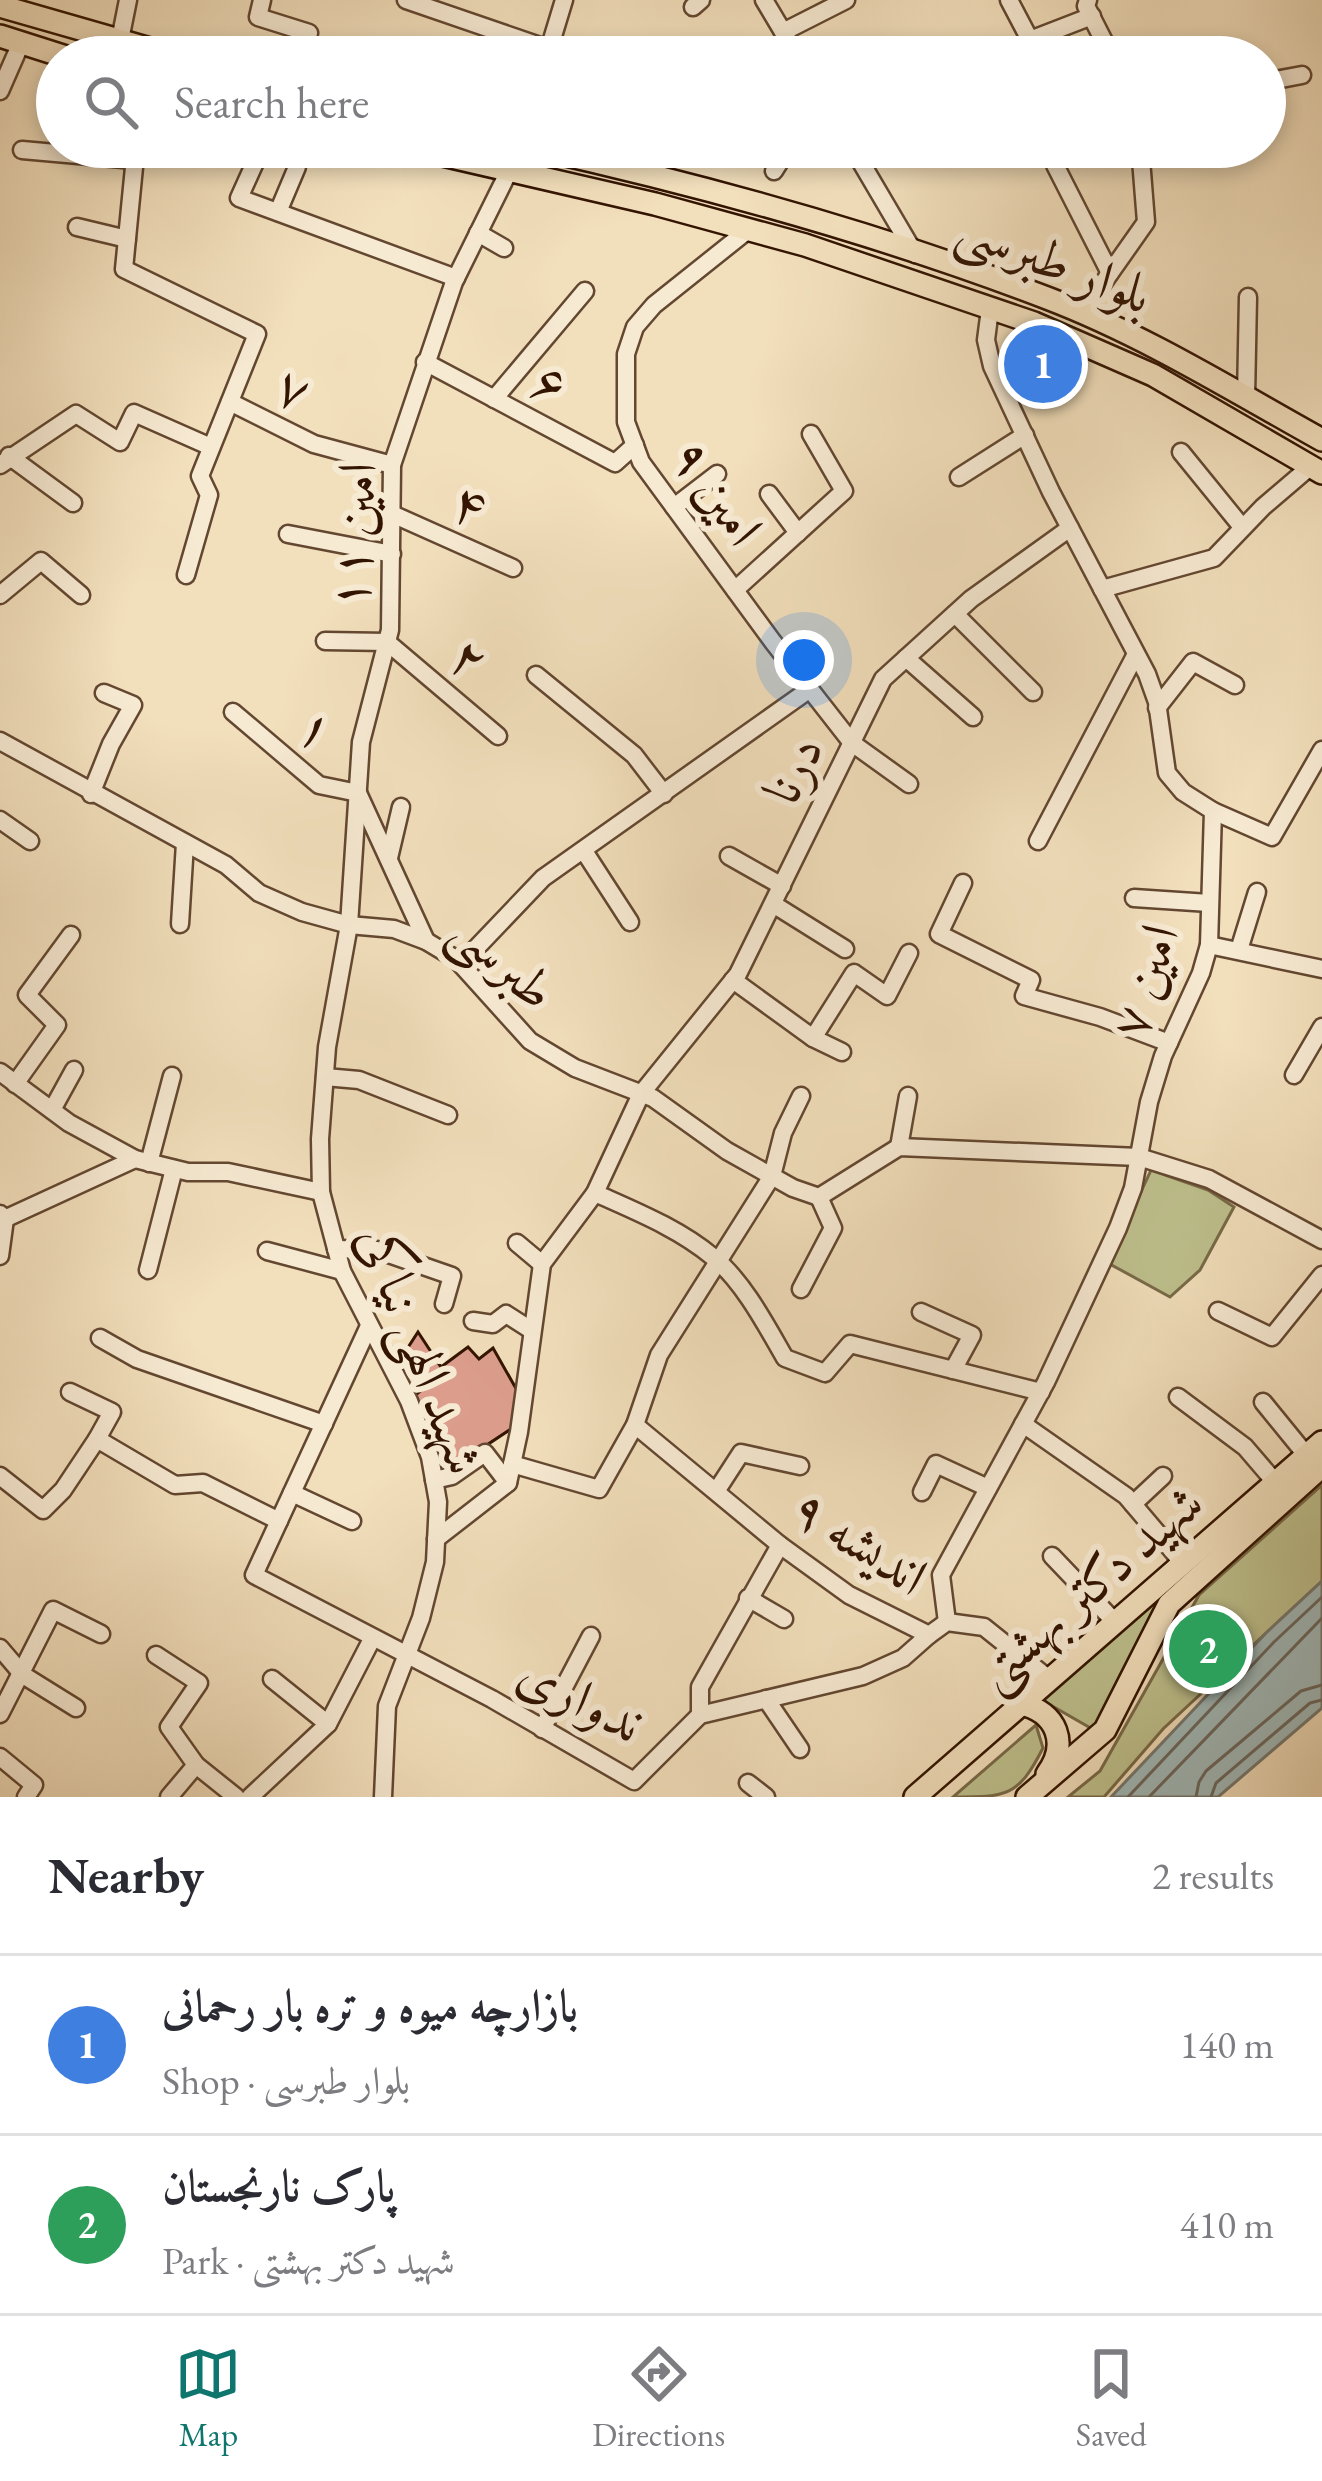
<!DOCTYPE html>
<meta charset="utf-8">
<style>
:root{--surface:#fff;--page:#f2f2f3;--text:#2b2b33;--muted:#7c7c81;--line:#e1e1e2;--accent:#0f766e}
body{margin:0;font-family:"EB Garamond",Amiri,serif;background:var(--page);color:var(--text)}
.you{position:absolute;left:804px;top:660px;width:42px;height:42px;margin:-30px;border:9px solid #fff;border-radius:50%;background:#1a73e8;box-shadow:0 0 0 18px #1a73e833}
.badge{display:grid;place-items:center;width:78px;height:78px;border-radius:50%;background:var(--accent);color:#fff;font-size:39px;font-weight:700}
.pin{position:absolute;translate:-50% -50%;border:6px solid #fff;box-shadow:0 3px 12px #0006}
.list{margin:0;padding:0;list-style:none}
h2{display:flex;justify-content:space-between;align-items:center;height:156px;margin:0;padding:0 48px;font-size:51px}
h2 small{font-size:39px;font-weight:400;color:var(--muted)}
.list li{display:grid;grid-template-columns:78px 1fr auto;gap:36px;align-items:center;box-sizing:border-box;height:180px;padding:0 48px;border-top:3px solid var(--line)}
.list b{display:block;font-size:45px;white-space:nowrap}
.list p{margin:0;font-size:39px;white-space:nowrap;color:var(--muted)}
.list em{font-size:39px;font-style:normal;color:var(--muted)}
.icon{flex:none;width:66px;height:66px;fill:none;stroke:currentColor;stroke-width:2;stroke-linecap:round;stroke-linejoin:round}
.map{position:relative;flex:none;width:1322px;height:1797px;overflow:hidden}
.search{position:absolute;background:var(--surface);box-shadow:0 6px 18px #0003;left:36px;right:36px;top:36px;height:132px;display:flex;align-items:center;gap:30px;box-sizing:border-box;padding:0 42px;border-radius:66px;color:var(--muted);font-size:45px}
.sheet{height:516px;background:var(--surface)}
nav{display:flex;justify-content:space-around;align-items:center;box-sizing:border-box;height:168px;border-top:3px solid var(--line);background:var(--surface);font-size:33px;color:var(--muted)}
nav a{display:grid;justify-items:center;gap:6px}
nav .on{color:var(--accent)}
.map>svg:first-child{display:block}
.green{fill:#bec18e;stroke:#786a48;stroke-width:3}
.water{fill:#a0babb;stroke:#747871;stroke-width:3}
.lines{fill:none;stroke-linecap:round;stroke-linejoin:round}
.shore{stroke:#6a675e;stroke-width:3}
.building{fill:#dc9d8d;stroke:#331401;stroke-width:3}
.minor-casing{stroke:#634730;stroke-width:21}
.major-casing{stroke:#331401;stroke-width:26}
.minor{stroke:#f7ead3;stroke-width:16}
.major{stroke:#f2dfbc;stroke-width:21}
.labels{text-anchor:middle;stroke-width:12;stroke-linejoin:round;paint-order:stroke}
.street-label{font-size:54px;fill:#331401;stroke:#f7ead3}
</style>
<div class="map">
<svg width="1322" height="1797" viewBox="0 0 1322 1797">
<rect width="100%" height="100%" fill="#f2dfbc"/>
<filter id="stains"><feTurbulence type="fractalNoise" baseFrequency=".00167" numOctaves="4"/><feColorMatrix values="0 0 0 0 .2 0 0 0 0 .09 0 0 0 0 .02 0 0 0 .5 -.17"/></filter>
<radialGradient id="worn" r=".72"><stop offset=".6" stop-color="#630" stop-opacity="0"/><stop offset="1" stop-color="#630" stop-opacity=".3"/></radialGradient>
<g class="green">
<path d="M1151,1170L1208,1190L1234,1207L1200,1270L1170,1297L1108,1263Z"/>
<path d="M1322,1485V1581L1163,1729L1104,1797H1068L1100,1771L1199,1595Z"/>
<path d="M1196,1564L1094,1730L1040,1699Z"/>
<path d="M1036,1725L1043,1748C1018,1797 1007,1797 953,1797Z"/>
</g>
<path class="water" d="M1322,1581V1708L1218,1797H1111L1266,1633Z"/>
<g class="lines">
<g class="shore">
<path d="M1128,1797L1274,1642L1322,1597"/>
<path d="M1149,1797L1322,1618"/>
<path d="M1196,1797L1199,1782L1206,1771L1301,1691L1322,1685"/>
<path d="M1211,1797L1216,1783L1310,1703L1322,1700"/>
</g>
</g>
<path class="building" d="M418,1332L441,1367L468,1347L479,1359L493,1348L518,1392L514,1427L452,1468L413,1397L429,1384L407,1349Z"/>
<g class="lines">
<g class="minor-casing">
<g id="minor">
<path d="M262,0L258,17L309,33"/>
<path d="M406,0L572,57"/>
<path d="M764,0L798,57"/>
<path d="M1088,0L1086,6L1112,57"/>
<path d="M693,7L701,0"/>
<path d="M783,32L846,0"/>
<path d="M120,40L128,0"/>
<path d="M1030,40L1092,16"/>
<path d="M547,56L564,0"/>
<path d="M1003,57L1030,40L1009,0"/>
<path d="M1265,82L1302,75"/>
<path d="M0,91L21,43"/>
<path d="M136,147L124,269L257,334L200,476L209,495L186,575"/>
<path d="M262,147L239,198L456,278"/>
<path d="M852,147L915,254"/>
<path d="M22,150L134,160"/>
<path d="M1055,165L1110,273"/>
<path d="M774,171L789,147"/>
<path d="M278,212L297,167"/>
<path d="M77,227L127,239"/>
<path d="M748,230L654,305L635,327L626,354V422L641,462L773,642L852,743L909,784"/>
<path d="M478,233L504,248"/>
<path d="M1082,313L1146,222L1140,147"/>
<path d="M425,362L615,463L635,445"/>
<path d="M1246,397L1248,297"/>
<path d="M494,399L585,291"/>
<path d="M230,402L314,444L392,465"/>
<path d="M1181,452L1242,527"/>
<path d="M9,456L73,503"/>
<path d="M0,465L76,414L120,442L134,413L211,447"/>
<path d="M959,477L1025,435"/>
<path d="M769,494L798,533"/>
<path d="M674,507L717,474"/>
<path d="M392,514L513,568"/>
<path d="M288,534L392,554"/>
<path d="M1102,589L1214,558L1263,507L1311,466"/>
<path d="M735,590L844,491L811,434"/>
<path d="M0,595L41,561L81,595"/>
<path d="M955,614L1033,692"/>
<path d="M325,641L387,642L498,736"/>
<path d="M906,658L973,717"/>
<path d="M536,675L634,755L664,794"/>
<path d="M1157,708L1193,662L1235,685"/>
<path d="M233,712L319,785L358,793L426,941"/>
<path d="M0,741L226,865L259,893L302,912L349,925L394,929L426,941L456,959L530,1041L575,1068L653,1098L727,1151L793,1188L819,1197"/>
<path d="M91,794L111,744L133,705L104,693"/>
<path d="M1213,811L1272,837L1322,750"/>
<path d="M0,820L30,841"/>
<path d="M1038,841L1136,654"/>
<path d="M584,851L630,922"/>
<path d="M729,856L782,886"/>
<path d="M389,858L401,807"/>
<path d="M963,883L939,934L1031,980L1024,996L1100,1017L1169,1043"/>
<path d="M1134,898L1209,903"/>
<path d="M773,904L845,949"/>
<path d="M180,924L185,843"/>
<path d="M1209,945L1322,969"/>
<path d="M1239,950L1257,892"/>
<path d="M461,964L543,878L810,689"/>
<path d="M733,980L813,1038L854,973L887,996L909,953"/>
<path d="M813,1038L842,1052"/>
<path d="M0,1072L69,1123L135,1159L188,1172H228L321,1192"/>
<path d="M1294,1075L1322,1027"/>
<path d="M325,1077L359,1080L448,1115"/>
<path d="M15,1084L57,1025L27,995L71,935"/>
<path d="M52,1110L74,1070"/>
<path d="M899,1147L908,1096"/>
<path d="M149,1163L172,1076"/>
<path d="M595,1193C635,1211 678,1228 713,1257C743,1281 766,1325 785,1358L825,1373L850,1344L1041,1392"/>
<path d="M819,1197L899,1147L1139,1157L1209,1179L1322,1240"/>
<path d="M0,1214L5,1219L0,1256"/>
<path d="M0,1221L135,1159"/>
<path d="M517,1243L542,1264"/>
<path d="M336,1249L377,1250L452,1276L444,1304"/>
<path d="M267,1251L342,1271"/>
<path d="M148,1270L174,1169"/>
<path d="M801,1289L833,1228L819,1197"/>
<path d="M1218,1311L1272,1337L1322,1275"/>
<path d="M921,1312L972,1335L953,1370"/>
<path d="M473,1321L493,1324L506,1314L531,1330"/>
<path d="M368,1328L254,1575L492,1699L634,1781L700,1715L863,1676L903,1658L929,1635"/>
<path d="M100,1338L137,1359L324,1424"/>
<path d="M70,1392L112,1412L97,1439"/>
<path d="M1178,1397L1245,1447L1275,1482"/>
<path d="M1263,1402L1307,1456"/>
<path d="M1023,1424L1126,1496L1182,1562"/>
<path d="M635,1425L780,1545L849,1595L929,1635L947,1622L984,1627L1049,1679"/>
<path d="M512,1464L599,1489L635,1425L659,1355L772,1176L783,1133L801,1096"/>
<path d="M0,1476L43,1510L63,1490L97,1439L175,1485L203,1483L279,1521"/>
<path d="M434,1480L452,1476L485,1453L508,1483"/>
<path d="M717,1490L741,1453L800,1466"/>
<path d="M922,1492L936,1464L988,1488"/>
<path d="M292,1493L352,1521"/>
<path d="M1133,1504L1163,1476"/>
<path d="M436,1539L508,1483L519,1432L542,1264L595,1193L641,1094L738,974L883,679L971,599L1070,528"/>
<path d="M1052,1556L1115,1622"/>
<path d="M748,1598L784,1619"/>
<path d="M947,1622L941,1575L1046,1382L1118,1228L1133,1188L1149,1102L1163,1056L1201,973L1209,945L1213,811L1183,792L1167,773L1157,702L1147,674L1051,492L992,366L986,340L990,309"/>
<path d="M0,1648L23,1675L76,1708"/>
<path d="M156,1655L199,1683L169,1727L196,1765"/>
<path d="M272,1679L328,1724"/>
<path d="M766,1699L800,1749"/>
<path d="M0,1714L53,1610L101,1634"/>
<path d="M700,1715V1687L780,1545"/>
<path d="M542,1729L591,1636"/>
<path d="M0,1757L34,1785L26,1797"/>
<path d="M748,1783L766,1797"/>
<path d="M169,1797L196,1765L236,1797"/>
<path d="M250,1797L328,1724L372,1639"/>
<path d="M383,1797L387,1706L421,1618L435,1562L438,1502L430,1457L409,1401L342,1271L321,1192L320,1139L327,1047L349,925L361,742L390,630L392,465L454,282L509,171"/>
</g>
</g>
<g class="major-casing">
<g id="major">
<path d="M0,6L178,57"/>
<path d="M0,36L66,57"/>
<path d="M408,147L655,204L805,245L1034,323L1153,375L1322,473"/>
<path d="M531,147C706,186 880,234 1047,298C1144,335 1232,390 1322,440"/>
<path d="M1021,1704C1057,1712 1069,1744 1047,1774"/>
<path d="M915,1797L1322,1442"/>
<path d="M1027,1797L1105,1730L1169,1604L1322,1466"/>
</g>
</g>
<use href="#minor" class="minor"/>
<use href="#major" class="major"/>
</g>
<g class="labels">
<g class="street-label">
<text transform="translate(1055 260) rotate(21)" y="19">بلوار طبرسی</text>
<text transform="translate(551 382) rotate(28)" y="19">۶</text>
<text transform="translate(294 387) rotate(26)" y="19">۷</text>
<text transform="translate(718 491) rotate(55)" y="19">امین ۹</text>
<text transform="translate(470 503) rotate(24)" y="19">۴</text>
<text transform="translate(352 536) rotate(-86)" y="19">امین ۱۱</text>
<text transform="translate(470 657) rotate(41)" y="19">۲</text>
<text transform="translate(317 727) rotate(38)" y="19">۱</text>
<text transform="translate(792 769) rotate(-64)" y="19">درنا</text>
<text transform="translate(504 960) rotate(41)" y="19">طبرسی</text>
<text transform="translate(1143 981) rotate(-72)" y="19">امین ۷</text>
<text transform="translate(422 1349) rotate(69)" y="19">شهید الهی نیاکی</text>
<text transform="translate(860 1541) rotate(33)" y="19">اندیشه ۹</text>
<text transform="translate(1088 1586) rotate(-41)" y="19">شهید دکتر بهشتی</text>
<text transform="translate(581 1697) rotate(27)" y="19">ندواری</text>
</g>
</g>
<rect width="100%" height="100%" filter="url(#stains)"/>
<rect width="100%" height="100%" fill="url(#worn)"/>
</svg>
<div class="you"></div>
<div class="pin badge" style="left:1043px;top:364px;background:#3f7fe0">1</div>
<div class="pin badge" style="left:1208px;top:1649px;background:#2e9e5b">2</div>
<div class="search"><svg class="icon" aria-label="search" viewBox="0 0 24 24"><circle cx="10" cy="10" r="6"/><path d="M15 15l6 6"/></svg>Search here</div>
</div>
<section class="sheet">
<h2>Nearby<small>2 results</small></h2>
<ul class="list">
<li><span class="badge" style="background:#3f7fe0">1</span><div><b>بازارچه میوه و تره بار رحمانی</b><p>Shop · بلوار طبرسی</p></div><em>140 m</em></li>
<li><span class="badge" style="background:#2e9e5b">2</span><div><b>پارک نارنجستان</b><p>Park · شهید دکتر بهشتی</p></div><em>410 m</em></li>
</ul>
</section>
<nav>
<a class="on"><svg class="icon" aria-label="map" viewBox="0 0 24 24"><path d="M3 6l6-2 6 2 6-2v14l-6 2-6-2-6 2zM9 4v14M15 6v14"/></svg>Map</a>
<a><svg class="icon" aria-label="directions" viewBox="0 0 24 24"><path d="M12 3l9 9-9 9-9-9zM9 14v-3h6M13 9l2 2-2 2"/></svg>Directions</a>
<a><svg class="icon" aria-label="saved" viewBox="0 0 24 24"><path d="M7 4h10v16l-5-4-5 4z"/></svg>Saved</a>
</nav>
